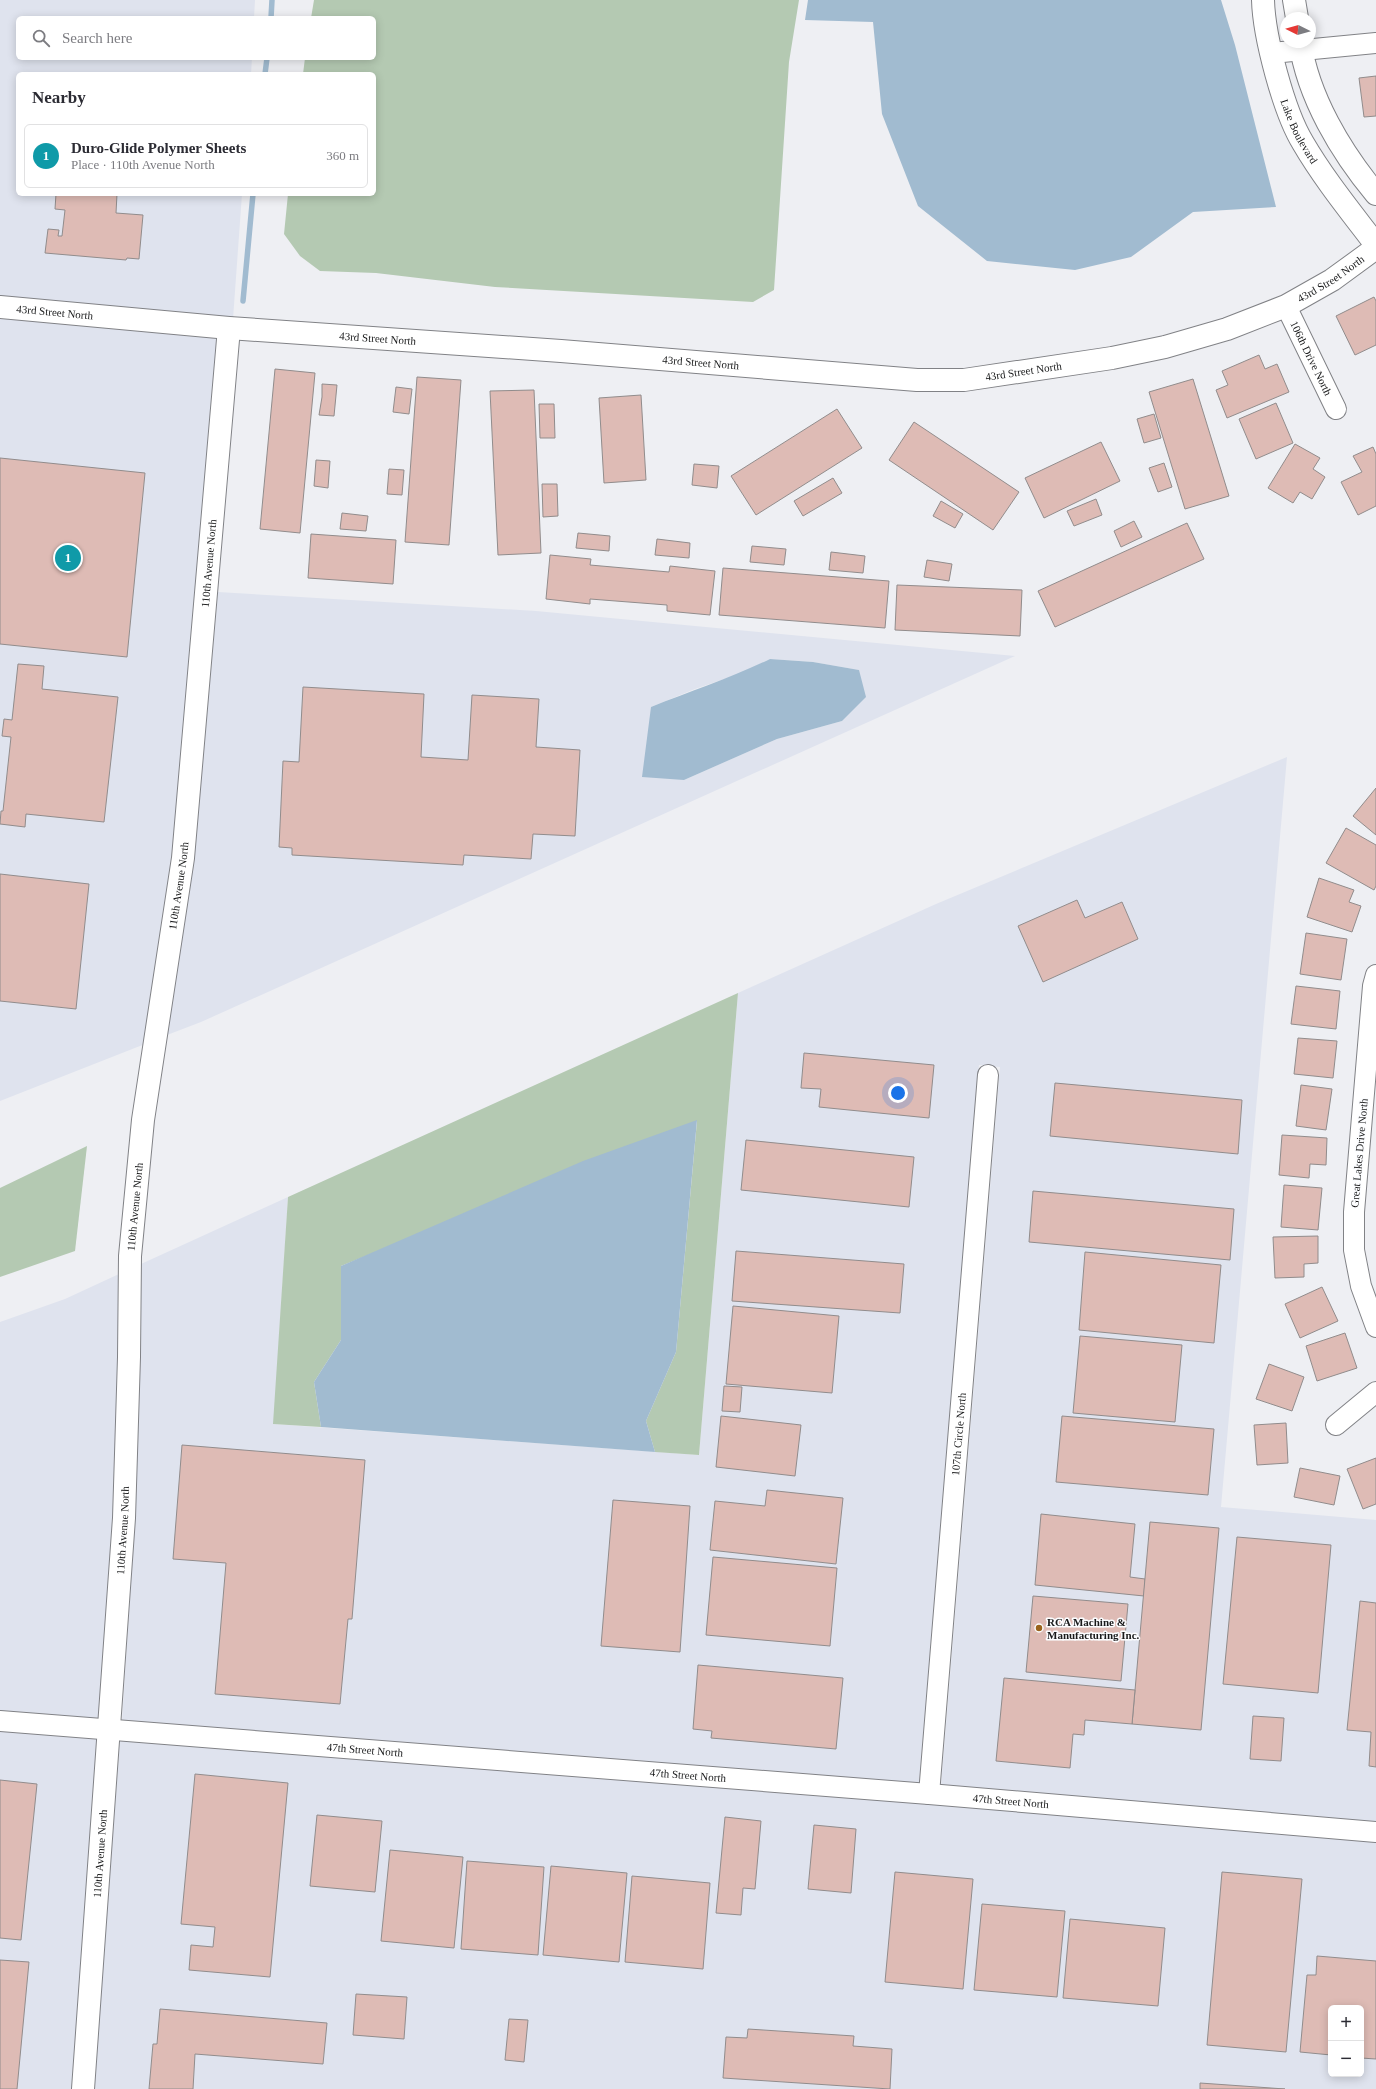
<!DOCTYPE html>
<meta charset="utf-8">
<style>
:root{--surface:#fff;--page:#f2f2f3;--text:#2b2b33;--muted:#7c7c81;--line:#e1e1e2;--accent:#99621c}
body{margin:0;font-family:"Times New Roman",serif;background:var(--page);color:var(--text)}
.controls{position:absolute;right:12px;bottom:12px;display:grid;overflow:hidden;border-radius:6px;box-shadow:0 2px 10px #0003}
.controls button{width:36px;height:36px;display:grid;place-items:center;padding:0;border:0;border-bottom:1px solid var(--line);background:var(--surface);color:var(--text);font:20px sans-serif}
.compass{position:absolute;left:1280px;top:12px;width:36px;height:36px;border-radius:50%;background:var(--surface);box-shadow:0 2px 10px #0003;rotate:275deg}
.you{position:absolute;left:898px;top:1093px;width:14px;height:14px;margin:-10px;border:3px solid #fff;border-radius:50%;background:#1a73e8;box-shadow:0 0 0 6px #1a73e833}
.badge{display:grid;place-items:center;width:26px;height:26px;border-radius:50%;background:var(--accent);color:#fff;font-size:13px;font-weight:700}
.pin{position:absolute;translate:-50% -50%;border:2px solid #fff;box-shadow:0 1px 4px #0006}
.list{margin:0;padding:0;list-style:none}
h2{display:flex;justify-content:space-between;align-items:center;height:52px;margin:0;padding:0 16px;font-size:17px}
h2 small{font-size:13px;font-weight:400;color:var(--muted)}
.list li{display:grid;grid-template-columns:26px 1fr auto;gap:12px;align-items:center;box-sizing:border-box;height:64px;margin:0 8px 8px;padding:0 8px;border:1px solid var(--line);border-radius:6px}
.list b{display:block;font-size:15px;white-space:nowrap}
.list p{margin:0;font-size:13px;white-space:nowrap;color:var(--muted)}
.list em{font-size:13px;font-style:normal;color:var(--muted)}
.icon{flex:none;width:22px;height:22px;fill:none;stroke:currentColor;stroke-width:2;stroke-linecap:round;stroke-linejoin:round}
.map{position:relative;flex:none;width:1376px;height:2089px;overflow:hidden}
.search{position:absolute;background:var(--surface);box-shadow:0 2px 10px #0003;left:16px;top:16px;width:360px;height:44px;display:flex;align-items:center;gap:10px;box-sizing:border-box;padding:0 14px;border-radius:6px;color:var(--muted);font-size:15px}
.panel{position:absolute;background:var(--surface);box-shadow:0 2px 10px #0003;left:16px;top:72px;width:360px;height:124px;border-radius:6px}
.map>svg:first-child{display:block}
.built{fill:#dfe3ee;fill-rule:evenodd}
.green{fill:#b4c9b2}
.water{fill:#a1bbd0}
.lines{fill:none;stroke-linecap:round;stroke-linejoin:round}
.stream{stroke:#a1bbd0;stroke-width:5.5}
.building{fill:#debbb5;stroke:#918c8c}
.minor-casing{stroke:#818286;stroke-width:22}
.tertiary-casing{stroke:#818286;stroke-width:24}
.minor{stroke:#fff;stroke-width:20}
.tertiary{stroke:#fff;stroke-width:22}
.poi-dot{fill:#99621c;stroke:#fcfdff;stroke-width:1.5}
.labels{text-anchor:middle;stroke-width:3;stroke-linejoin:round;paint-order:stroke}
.street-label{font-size:11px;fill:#18191a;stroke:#fcfdff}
.poi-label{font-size:11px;font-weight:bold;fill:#18191a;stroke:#fcfdff;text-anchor:start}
</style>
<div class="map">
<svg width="1376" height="2089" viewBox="0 0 1376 2089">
<rect width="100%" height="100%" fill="#eeeff3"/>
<g class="built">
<path d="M0,0H255L254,18H18V58H252L251,74H18V194H242L233,319L0,297Z"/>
<path d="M0,316L218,336L173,857L145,1044L0,1101Z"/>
<path d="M218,592L536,611L1015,656L201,1022L167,1035L194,859ZM770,659L813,662L859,670L842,721L777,739L684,780L651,707L695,689L739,674Z"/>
<path d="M1287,757L1221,1507L1376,1520V1822L941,1786L1000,1067L979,1065L919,1784L122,1721L135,1518L140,1357L141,1264L288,1197L274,1424L699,1455L738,993L936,904Z"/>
<path d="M119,1274L114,1517L100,1720L0,1712V1322L65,1299Z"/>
<path d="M0,1731L99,1738L73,2089H0Z"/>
<path d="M120,1740L928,1804L1376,1841V2089H94ZM1331,2008H1361V2074H1331Z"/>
</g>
<g class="green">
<path d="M314,0H799L789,62L774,290L753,302L495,287L376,273L320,271L300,256L284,234L288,194H374V74H303L305,58H374V18H311Z"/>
<path d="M738,993L699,1455L655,1452L646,1421L676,1352L697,1121L341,1266V1340L314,1382L321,1427L273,1424L288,1197Z"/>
<path d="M87,1146L75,1251L0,1277V1188Z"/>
</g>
<g class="water">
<path d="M808,0H1221L1235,45L1276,207L1193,212L1131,257L1075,270L987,261L918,206L882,114L873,22L805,20Z"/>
<path d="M770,659L813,662L859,670L866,697L842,721L777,739L684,780L642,777L651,707C691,691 731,678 770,659Z"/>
<path d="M697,1120L676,1352L646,1421L655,1452L321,1427L314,1382L341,1340V1266L583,1161Z"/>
</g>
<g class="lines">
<g class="stream">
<path d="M271,18L272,0"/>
<path d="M265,74L267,58"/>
<path d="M243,301L253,194"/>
</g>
</g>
<g class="building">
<path d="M1376,76V116L1364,117L1359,78Z"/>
<path d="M56,194H117L116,213L143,215L139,259L127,258L126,260L45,253L48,229L59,230L58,236H62L65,210L55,209Z"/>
<path d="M1374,297L1376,301V345L1355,355L1336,316Z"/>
<path d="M1259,355L1265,369L1277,364L1289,392L1227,418L1216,390L1228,385L1222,371Z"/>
<path d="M275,369L315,373L300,533L260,529Z"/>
<path d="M417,377L461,380L449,545L405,542Z"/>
<path d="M1193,379L1229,496L1185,509L1149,392Z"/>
<path d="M322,384L337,385L334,416L319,415L322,397Z"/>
<path d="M396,387L412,389L409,414L393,412Z"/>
<path d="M534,390L541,553L498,555L490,391Z"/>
<path d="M641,395L646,480L604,483L599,398Z"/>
<path d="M1276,403L1293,443L1256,459L1239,419Z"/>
<path d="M539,404H554L555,438H540Z"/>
<path d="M837,409L862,448L756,515L731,476Z"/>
<path d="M1154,414L1161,438L1144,443L1137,419Z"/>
<path d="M914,422L1019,492L993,530L889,460Z"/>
<path d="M1101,442L1120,481L1044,518L1025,478Z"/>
<path d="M1295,444L1320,458L1313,469L1325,477L1312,499L1300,492L1293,503L1268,488Z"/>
<path d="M1373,447L1376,454V506L1358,515L1341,482L1362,472L1353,456Z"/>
<path d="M0,458L145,473L127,657L0,644Z"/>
<path d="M316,460L330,461L328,488L314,486Z"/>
<path d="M1164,463L1172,487L1158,492L1149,468Z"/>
<path d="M694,464L719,466L717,488L692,485Z"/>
<path d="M389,469L404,470L402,495L387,494Z"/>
<path d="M833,478L842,493L803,516L794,501Z"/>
<path d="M542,484H557L558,516L543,517Z"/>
<path d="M1096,499L1102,515L1074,526L1067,511Z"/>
<path d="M941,501L963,514L955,528L933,516Z"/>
<path d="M342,513L368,516L366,531L340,529Z"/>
<path d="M1134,521L1142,537L1121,547L1114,531Z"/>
<path d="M1187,523L1204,559L1055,627L1038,591Z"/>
<path d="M578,533L610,536L609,551L576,548Z"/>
<path d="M311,534L396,540L393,584L308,578Z"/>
<path d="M657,539L690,543L689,558L655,555Z"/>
<path d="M752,546L786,549L784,565L750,562Z"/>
<path d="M831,552L865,556L863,573L829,570Z"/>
<path d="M550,555L591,559L590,565L669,572L670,566L715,571L710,615L667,611V605L590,599V604L546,599Z"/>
<path d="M927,560L952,564L949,581L924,577Z"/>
<path d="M723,568L889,581L885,628L719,615Z"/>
<path d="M897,585L1022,590L1020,636L895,630Z"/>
<path d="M18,664L44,666L42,689L118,697L104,822L26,814L25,827L0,824L1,811H3L11,737L2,736L4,719L12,720Z"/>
<path d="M303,687L424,694L421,757L468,760L472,695L539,699L536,747L580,750L575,836L533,834L531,859L464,855L463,865L292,855V848L279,847L283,761L299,762Z"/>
<path d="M1376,788V835L1353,816Z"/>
<path d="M1346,828L1376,845V886L1374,890L1326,863Z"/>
<path d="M0,874L89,884L76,1009L0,1001Z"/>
<path d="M1319,878L1354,890L1349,902L1361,906L1352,932L1307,917Z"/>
<path d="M1077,900L1085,918L1122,902L1138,939L1043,982L1018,926Z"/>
<path d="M1306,933L1347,939L1341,980L1300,974Z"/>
<path d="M1296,986L1340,991L1336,1029L1291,1024Z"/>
<path d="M1298,1038L1337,1041L1333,1078L1294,1074Z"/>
<path d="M804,1053L934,1065L929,1118L819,1107L821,1089L801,1088Z"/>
<path d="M1055,1083L1242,1100L1238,1154L1050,1136Z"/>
<path d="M1301,1085L1332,1089L1326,1130L1296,1126Z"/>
<path d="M1282,1135L1327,1138L1326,1165L1310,1164L1309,1178L1279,1175Z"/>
<path d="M746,1140L914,1157L909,1207L741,1190Z"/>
<path d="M1284,1185L1322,1188L1318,1230L1281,1227Z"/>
<path d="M1033,1191L1234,1209L1230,1260L1029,1242Z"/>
<path d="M1318,1236V1263L1304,1264V1277L1275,1278L1273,1237Z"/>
<path d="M736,1251L904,1264L900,1313L732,1301Z"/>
<path d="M1085,1252L1221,1265L1214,1343L1079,1330Z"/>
<path d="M1322,1287L1338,1321L1300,1338L1285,1304Z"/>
<path d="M733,1306L839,1316L832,1393L726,1384Z"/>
<path d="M1345,1333L1357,1368L1317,1381L1306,1346Z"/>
<path d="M1080,1336L1182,1345L1175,1422L1073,1413Z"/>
<path d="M1269,1364L1304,1377L1292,1411L1256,1399Z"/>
<path d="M724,1386L742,1387L740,1412L722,1411Z"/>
<path d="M721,1416L801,1425L795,1476L716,1467Z"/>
<path d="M1062,1416L1214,1429L1208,1495L1056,1482Z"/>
<path d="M1286,1423L1288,1463L1257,1465L1254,1425Z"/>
<path d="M182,1445L365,1460L352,1619H348L340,1704L215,1694L226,1563L173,1559Z"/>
<path d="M1376,1458V1504L1363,1509L1347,1469Z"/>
<path d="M1300,1468L1340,1476L1334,1505L1294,1497Z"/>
<path d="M767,1490L843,1498L836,1564L710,1550L715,1501L765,1506Z"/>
<path d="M613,1500L690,1506L680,1652L601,1646Z"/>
<path d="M1041,1514L1135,1524L1130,1577L1145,1579L1144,1596L1035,1585Z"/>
<path d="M1150,1522L1219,1528L1201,1730L1132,1724Z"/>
<path d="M1237,1537L1331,1545L1318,1693L1223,1684Z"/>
<path d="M713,1557L837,1568L830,1646L706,1635Z"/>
<path d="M1033,1596L1128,1604L1121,1681L1026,1672Z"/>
<path d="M1360,1601L1376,1603V1767L1369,1766L1371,1732L1347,1730Z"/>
<path d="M698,1665L843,1678L836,1749L711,1738L712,1731L693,1729Z"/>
<path d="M1004,1678L1135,1690L1132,1724L1085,1720L1084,1735L1073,1734L1070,1768L996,1761Z"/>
<path d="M1253,1716L1284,1718L1281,1761L1250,1759Z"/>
<path d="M195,1774L288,1783L270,1977L189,1970L191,1945L213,1947L215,1927L181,1924Z"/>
<path d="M0,1780L37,1784L21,1940L0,1938Z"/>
<path d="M317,1815L382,1821L375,1892L310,1886Z"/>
<path d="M725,1817L761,1821L755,1889L743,1888L741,1915L716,1913Z"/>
<path d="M814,1825L856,1829L851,1893L808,1889Z"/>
<path d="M390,1850L463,1857L454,1948L381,1941Z"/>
<path d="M467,1861L544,1867L538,1955L461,1949Z"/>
<path d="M551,1866L627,1873L619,1962L543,1955Z"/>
<path d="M895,1872L973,1879L963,1989L885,1982Z"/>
<path d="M1222,1872L1302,1879L1286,2052L1207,2045Z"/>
<path d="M632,1876L710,1883L703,1969L625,1962Z"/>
<path d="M982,1904L1065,1911L1057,1997L974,1990Z"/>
<path d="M1070,1919L1165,1928L1158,2006L1063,1998Z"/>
<path d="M1317,1956L1376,1961V2059L1361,2058V2008H1331V2055L1300,2052L1307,1975H1316Z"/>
<path d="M0,1960L29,1962L17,2089H0Z"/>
<path d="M356,1994L407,1997L404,2039L353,2035Z"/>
<path d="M160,2009L327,2023L323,2064L195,2054L193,2089H149L153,2044H157Z"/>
<path d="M509,2019L528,2020L524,2062L505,2060Z"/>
<path d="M748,2029L854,2036L853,2046L892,2049L890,2089L723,2078L726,2037L747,2038Z"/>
<path d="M1200,2083L1285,2089H1200Z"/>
</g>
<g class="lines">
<g class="minor-casing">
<g id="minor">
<path d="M1272,53L1376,43"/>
<path id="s1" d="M1286,306L1336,409"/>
<path d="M1376,975L1373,986L1354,1212V1250L1361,1286L1376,1327"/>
<path d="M1336,1425L1376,1392"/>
<path id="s2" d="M0,1721L929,1794L1376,1832"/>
<path id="s3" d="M929,1794L988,1075"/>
</g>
</g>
<g class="tertiary-casing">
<g id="tertiary">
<path id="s4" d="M1263,0C1264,37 1284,112 1303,143C1324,179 1351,212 1376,245"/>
<path d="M1294,0L1297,18"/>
<path d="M1300,42C1308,97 1341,152 1376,194"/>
<path id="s5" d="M0,307L229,328L561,351L917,380H964L1112,358L1165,347L1227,329L1286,306L1332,280L1376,248"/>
<path id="s6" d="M83,2089L124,1518L129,1357L130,1256L143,1120L183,858L229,328"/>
</g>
</g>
<use href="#minor" class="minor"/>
<use href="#tertiary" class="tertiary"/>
</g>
<circle class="poi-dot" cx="1039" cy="1628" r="4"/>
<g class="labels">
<g class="street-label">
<text dy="4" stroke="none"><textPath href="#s4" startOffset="137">Lake Boulevard</textPath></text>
<text dy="4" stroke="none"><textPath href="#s5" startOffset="1351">43rd Street North</textPath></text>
<text dy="4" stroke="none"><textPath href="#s5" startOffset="55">43rd Street North</textPath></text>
<text dy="4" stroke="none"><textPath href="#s5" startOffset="379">43rd Street North</textPath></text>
<text dy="4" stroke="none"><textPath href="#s1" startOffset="58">106th Drive North</textPath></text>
<text dy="4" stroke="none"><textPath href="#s5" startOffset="703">43rd Street North</textPath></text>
<text dy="4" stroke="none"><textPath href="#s5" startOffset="1027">43rd Street North</textPath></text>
<text dy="4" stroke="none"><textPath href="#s6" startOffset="1532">110th Avenue North</textPath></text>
<text dy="4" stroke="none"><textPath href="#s6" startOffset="1208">110th Avenue North</textPath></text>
<text transform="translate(1359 1153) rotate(-85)" y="4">Great Lakes Drive North</text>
<text dy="4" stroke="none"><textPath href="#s6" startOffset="884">110th Avenue North</textPath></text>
<text dy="4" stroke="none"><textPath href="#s3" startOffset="361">107th Circle North</textPath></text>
<text dy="4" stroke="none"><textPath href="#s6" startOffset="560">110th Avenue North</textPath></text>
<text dy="4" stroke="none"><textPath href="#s2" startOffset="366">47th Street North</textPath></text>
<text dy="4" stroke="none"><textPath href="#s2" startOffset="690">47th Street North</textPath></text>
<text dy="4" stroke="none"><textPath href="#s2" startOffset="1014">47th Street North</textPath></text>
<text dy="4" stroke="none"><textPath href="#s6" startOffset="236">110th Avenue North</textPath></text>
</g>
<g class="poi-label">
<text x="1047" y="1626">RCA Machine &amp;<tspan x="1047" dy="13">Manufacturing Inc.</tspan></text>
</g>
</g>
</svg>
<div class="controls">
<button>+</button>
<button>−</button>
</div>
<svg class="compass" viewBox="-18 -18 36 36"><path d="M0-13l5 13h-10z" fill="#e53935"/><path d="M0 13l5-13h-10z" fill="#7c7c81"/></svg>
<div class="you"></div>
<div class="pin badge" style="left:68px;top:558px;background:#0f9aa8">1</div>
<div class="search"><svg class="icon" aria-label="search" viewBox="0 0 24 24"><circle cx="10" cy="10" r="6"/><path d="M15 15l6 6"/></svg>Search here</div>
<section class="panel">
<h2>Nearby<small></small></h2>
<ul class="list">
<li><span class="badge" style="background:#0f9aa8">1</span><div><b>Duro-Glide Polymer Sheets</b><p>Place · 110th Avenue North</p></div><em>360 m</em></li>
</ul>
</section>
</div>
